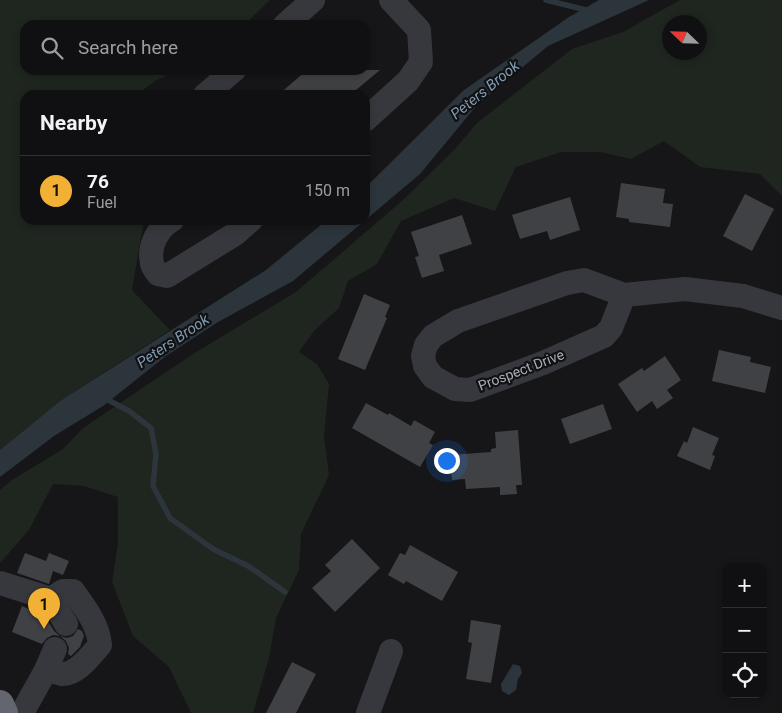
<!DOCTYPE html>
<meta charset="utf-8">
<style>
:root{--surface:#101012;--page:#19191b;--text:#f1f3f6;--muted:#9c9d9f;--line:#303032;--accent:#f2b134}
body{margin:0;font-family:Roboto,sans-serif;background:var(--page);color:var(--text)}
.controls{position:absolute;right:15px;bottom:15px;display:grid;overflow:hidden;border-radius:10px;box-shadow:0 2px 8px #0003}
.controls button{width:45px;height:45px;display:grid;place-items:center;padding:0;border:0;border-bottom:1px solid var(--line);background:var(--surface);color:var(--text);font:25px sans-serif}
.compass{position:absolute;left:662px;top:15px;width:45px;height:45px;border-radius:50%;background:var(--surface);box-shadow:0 2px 8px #0003;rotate:293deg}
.you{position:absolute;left:446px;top:460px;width:18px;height:18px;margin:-12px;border:4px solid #fff;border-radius:50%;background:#1a73e8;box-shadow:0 0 0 8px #1a73e833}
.badge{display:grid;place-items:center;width:32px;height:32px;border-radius:50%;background:var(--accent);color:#111;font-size:16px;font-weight:700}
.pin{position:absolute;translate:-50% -41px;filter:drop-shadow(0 1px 2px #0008)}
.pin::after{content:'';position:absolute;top:26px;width:18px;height:15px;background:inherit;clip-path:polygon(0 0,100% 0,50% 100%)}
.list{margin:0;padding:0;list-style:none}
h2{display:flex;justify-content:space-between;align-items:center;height:65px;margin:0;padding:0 20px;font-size:21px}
h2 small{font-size:16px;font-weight:400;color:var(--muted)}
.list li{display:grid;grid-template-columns:32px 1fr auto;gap:15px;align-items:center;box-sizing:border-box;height:70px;padding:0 20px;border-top:1px solid var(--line)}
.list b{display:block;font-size:19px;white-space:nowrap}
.list p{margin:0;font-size:16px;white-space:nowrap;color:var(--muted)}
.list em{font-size:16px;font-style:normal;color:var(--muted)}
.icon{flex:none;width:28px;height:28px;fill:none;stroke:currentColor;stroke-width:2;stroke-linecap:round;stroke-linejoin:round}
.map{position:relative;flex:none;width:782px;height:713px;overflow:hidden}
.search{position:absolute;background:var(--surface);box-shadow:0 2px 8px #0003;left:20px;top:20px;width:350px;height:55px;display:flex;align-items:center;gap:12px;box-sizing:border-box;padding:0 18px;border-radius:15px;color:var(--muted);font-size:19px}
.panel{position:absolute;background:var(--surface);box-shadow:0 2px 8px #0003;left:20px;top:90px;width:350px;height:135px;border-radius:15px}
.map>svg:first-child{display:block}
.green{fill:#1e261f;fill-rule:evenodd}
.water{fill:#2c353c}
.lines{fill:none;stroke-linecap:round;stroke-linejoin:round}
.stream{stroke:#2c353c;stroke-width:5.5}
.building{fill:#404145}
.minor{stroke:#37383d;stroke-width:24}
.highway{stroke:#63666e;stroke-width:28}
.labels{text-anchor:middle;stroke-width:4.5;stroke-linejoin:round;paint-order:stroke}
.street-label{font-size:14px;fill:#a8adb8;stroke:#111113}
.water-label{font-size:15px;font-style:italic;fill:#7f9bb3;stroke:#111113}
</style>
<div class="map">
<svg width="782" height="713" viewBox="0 0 782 713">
<rect width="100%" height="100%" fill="#161618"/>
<g class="green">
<path d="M0,0H270L244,25H25V70H178L155,81L136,95H25V220H144L132,290L170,330L60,401L0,450Z"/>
<path d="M680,0H782V196L760,174L700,167L664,141L631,159L600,152H561L516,167L495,211L454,198L401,221L377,264L348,281L339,308L314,331L299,352L317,364L329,384L324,436L329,475L301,534L299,570L276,618L269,658L253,713H191L169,667L133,636L112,582L118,543V497L84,486L53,484L29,530L0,563V490L12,480L63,449L83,428L193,354L296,292L403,200L455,149L477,123L572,49L623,32ZM670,22H700V52H670Z"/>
</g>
<g class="water">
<path d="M599,0H649L548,46L477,105L420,174L293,281L218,322L166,356L103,406L54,436L0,477V450L60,401L266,270L327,220H365V188L464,90L569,17Z"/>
<path d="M513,664L520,666L522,673L518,679L516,690L509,695L502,691L501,684Z"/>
</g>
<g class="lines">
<g class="stream">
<path d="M546,0L590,11"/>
<path d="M107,395L110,401L129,411L151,428L156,454L153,486L170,518L213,549L250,567L285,592"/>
</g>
</g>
<g class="building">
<path d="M307,70H380L350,95H278Z"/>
<path d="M621,183L665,189L663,203L673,204L670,227L629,222V219L616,217Z"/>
<path d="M745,194L774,209L752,251L723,236Z"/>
<path d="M570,197L580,230L550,240L547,231L520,239L512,215Z"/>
<path d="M462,215L472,244L439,255L444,271L422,278L415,257L419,256L411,232Z"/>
<path d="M364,294L390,305L385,317L387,318L365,370L338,359Z"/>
<path d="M719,350L751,357L750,362L771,367L765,393L712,381Z"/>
<path d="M665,356L681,380L667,390L673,398L657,409L652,401L637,412L618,384L642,368L644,371Z"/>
<path d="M366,403L388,415L389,413L411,426L414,420L435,432L429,443L433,445L420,467L352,428Z"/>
<path d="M603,404L612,429L570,444L561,419Z"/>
<path d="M693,427L719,438L712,455L715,456L710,470L677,456L684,441L687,443Z"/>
<path d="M518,430L522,485H516L517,494L500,495V487L466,489L465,479L452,480L450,455L491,452V449L496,448L495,432Z"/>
<path d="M352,539L380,568L335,612L312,588L331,571L325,565Z"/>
<path d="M410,545L458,572L442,601L406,581L404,584L388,575L400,553L405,555Z"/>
<path d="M25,553L46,561L49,553L69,561L63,575L53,571L49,584L17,573Z"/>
<path d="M22,606L45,616L54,631L60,636L53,635L47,638L42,644L12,632Z"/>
<path d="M471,620L501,625L491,683L466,679L472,643L468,642Z"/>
<path d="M78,629L82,631L84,636L80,647L71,656L68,654L69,648L66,641L60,636L67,638L73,636Z"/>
<path d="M292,662L316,674L296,713H266Z"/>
</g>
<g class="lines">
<g class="minor">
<path d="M285,25L313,0"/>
<path d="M205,95L234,70"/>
<path d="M365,120L408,81L421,62L419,30L391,0"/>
<path d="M172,220C158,228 148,246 152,263C152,267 156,271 158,274L167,276L235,234L251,220"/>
<path d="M624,295L611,328L604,336L543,363L470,390L455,389L433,377L425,366L423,356L426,345L433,336L458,321L567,283L584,280L624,295L685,289L743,296L782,308"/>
<path d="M0,583L51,599L66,624"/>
<path d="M46,670C51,671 57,673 62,674C77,675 91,655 100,645C98,624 86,609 73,591H63L51,599"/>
<path d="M22,713L46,670L55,649"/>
<path d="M368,713L391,651"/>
</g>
<path class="highway" d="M0,704L4,713"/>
</g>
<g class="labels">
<g class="street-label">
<text transform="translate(521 370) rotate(-21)" y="5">Prospect Drive</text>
</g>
<g class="water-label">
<text transform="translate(485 90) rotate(-39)" y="5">Peters Brook</text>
<text transform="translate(173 341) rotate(-34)" y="5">Peters Brook</text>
</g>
</g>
</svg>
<div class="controls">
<button>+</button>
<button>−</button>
<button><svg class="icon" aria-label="locate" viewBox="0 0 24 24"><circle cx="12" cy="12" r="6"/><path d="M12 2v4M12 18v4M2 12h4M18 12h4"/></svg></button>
</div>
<svg class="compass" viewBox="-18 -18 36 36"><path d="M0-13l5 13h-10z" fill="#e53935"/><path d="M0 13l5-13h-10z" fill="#9c9d9f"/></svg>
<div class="you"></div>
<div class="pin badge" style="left:44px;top:629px">1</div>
<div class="search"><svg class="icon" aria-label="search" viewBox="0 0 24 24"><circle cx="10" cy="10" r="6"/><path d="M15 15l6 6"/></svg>Search here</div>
<section class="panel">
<h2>Nearby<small></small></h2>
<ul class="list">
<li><span class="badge">1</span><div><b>76</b><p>Fuel</p></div><em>150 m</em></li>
</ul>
</section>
</div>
